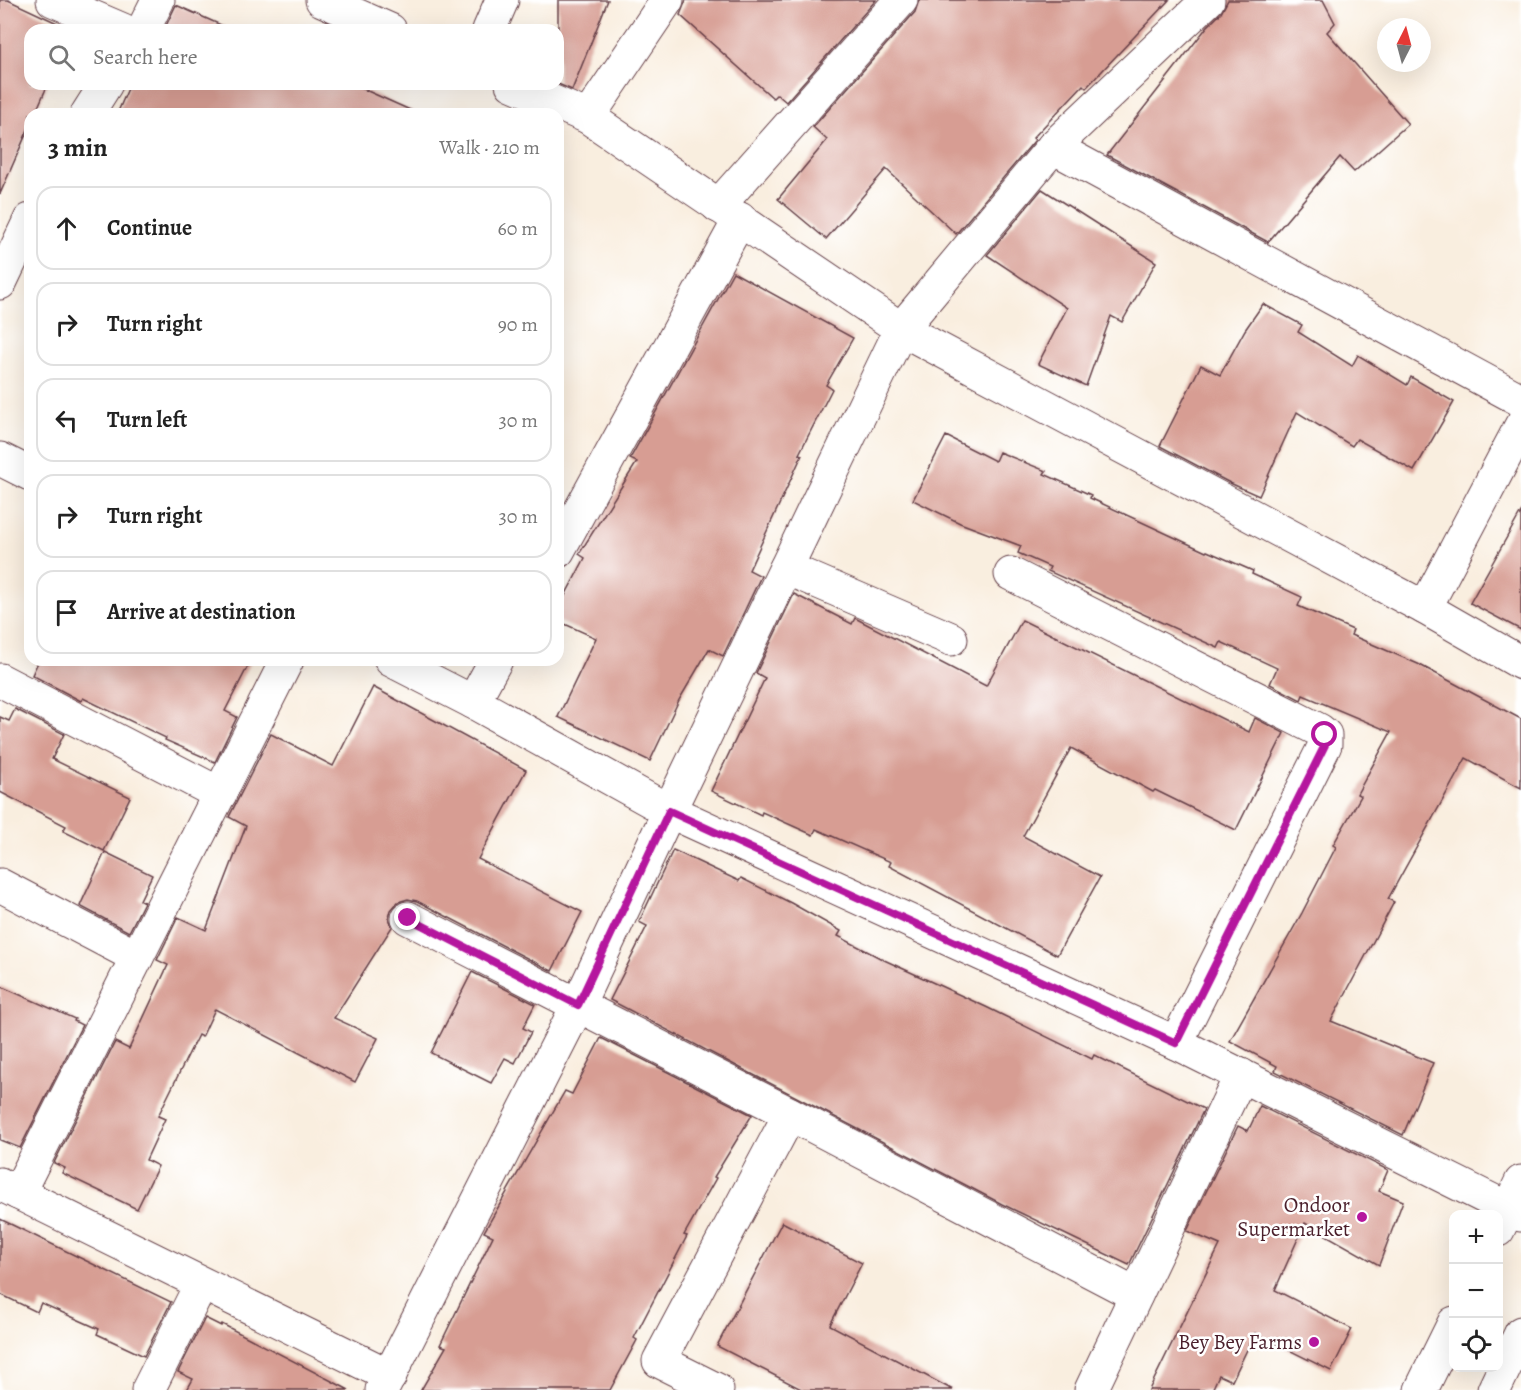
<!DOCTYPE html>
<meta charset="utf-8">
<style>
:root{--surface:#fff;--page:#f2f2f2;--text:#222;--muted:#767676;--line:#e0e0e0}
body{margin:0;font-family:Alegreya,serif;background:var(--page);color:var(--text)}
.controls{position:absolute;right:18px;bottom:18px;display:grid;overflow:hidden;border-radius:12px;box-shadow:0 6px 24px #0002}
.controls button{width:54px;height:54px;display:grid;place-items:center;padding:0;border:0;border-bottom:2px solid var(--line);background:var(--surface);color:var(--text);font:30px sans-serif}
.compass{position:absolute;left:1377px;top:18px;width:54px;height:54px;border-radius:50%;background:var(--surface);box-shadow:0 6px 24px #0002;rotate:6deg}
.stop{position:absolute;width:18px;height:18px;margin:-14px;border:4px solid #b5179e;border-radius:50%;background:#fff}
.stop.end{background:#b5179e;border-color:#fff;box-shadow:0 2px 6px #0008}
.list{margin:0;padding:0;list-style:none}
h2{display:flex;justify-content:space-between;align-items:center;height:78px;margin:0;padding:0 24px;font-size:26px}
h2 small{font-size:20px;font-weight:400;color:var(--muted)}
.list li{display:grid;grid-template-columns:39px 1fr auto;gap:18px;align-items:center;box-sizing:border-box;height:84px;margin:0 12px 12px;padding:0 12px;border:2px solid var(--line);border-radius:18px}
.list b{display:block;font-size:22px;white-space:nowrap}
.list em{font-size:20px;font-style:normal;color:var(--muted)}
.icon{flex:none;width:33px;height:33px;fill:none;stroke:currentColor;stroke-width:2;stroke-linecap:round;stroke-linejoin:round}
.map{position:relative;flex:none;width:1521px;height:1390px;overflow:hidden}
.search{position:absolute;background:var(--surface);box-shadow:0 6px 24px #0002;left:24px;top:24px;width:540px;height:66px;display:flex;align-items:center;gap:15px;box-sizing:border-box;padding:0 21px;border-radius:18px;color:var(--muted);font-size:22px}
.panel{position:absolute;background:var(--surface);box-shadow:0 6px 24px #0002;left:24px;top:108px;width:540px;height:558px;border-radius:18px}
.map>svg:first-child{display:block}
.building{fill:#d79d93}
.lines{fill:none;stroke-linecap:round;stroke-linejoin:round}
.minor-casing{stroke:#643e46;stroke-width:35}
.major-casing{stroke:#643e46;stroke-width:35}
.minor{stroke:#fff;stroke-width:33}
.major{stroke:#fff;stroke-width:33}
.route{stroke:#b5179e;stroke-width:8}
.poi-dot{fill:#b5179e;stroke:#fff;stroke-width:2}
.labels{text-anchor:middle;stroke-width:5;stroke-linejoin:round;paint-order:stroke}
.poi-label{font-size:21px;fill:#4a1f2b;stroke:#fff;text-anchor:end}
</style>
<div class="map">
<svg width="1521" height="1390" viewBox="0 0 1521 1390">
<rect width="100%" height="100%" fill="#fff"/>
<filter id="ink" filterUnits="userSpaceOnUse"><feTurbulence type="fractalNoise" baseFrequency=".0167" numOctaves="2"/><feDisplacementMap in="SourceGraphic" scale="12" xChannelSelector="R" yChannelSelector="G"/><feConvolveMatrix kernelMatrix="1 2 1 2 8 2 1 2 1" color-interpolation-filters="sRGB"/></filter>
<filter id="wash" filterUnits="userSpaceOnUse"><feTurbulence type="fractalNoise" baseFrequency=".008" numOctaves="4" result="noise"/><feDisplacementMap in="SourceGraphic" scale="24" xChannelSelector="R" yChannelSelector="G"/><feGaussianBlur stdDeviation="1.35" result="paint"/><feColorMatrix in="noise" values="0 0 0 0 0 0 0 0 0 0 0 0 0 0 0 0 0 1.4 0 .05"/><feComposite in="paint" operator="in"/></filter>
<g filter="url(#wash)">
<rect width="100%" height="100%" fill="#f9eedf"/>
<g id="blocks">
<g class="building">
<path d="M0,0H8L72,30H30V84H48L35,114H30V125L0,194Z"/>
<path d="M558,0H608L572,90L558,84Z"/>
<path d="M686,0H876L786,102L777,94L773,98L680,15Z"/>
<path d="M919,0H1169L1086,88L1083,85L1033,138L1035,140L956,234L886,169L826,239L778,199L827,140L813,127L915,12Z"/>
<path d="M1228,0H1323L1335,23L1327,32L1408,124L1354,172L1340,157L1268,242L1107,155L1207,27L1221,13Z"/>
<path d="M176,5L232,30H164Z"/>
<path d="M130,84H352L419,114H117Z"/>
<path d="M1042,189L1156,262L1122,322L1111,316L1086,386L1038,364L1067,308L987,255Z"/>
<path d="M733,272L853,338L826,385L832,389L799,454L802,455L749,570L761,576L723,656L709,649L679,700L650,761L558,717L596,638L558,621V609L585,558L579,554L637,462L630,459Z"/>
<path d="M1263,304L1302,325L1298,332L1352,366L1358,355L1407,385L1411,377L1454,402L1414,471L1357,439L1352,446L1297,412L1259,496L1230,483L1160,446L1201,365L1220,375L1245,330Z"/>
<path d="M946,436L995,461L999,452L1046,471L1044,474L1091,495L1090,498L1206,552L1207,551L1253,571L1252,574L1302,597L1298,606L1353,630L1351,635L1418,664L1521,719V788L1466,758L1388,899L1394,902L1331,1021L1433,1063L1403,1135L1275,1071L1277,1066L1230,1041L1302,913L1336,847L1333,845L1361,796L1357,794L1391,732L1303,695L1301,700L1270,684L1277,668L1221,642L1218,648L1048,571L1050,567L1018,553L1021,546L960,523L913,500Z"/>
<path d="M1521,512V630L1470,603Z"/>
<path d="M794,594L852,624L855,618L986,686L1022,620L1249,732L1255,718L1284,733L1236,830L1155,790L1153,792L1071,748L1023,836L1100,877L1057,955L889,866L891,862L816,829L813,835L762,812L761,815L711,791L765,678L756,673Z"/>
<path d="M39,660H251L225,711L237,717L215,762L165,740L166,738L83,698L81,701L32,675Z"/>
<path d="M373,687L526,770L478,859L582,912L552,971L417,901L408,899L398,902L391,910L389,918L392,927L334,1018L378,1038L355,1082L215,1009L202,1037L198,1035L158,1116L165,1119L146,1160L158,1166L137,1209L62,1173L65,1168L54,1163L115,1042L129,1049L168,965L157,960L178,917L206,930L246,826L229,817L271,734L333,766Z"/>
<path d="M15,709L64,734L52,759L130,797L104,851L63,831L66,826L0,792V717L9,721Z"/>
<path d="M673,850L739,881L741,878L791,903L841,931L838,936L882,959L986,1007L1092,1059L1094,1055L1204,1109L1129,1265L1002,1204L610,1000L647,926L639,922Z"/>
<path d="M105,852L152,875L140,900L144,902L129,932L80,906Z"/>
<path d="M472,972L535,1004L523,1028L531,1032L515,1063L505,1058L491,1083L431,1053Z"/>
<path d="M0,986L75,1019L74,1021L82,1025L20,1148L0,1140Z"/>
<path d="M601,1038L752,1115L714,1177L716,1178L684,1235L687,1236L634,1338L637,1340L610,1390H421L446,1347L440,1345L493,1236L484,1232L565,1091L572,1094Z"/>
<path d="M1260,1106L1388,1170L1379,1191L1403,1201L1379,1265L1305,1223L1275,1290L1352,1329L1331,1371L1255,1333L1232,1381L1219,1375L1212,1390H1149L1220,1245L1187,1231L1238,1126L1248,1131Z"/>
<path d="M0,1219L171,1302L144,1356L97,1334L99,1329L41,1303L37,1312L0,1294Z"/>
<path d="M782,1222L862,1263L830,1325L953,1390H803L717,1346Z"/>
<path d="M205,1318L221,1326L222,1324L349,1390H187L193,1379L178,1372Z"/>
</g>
</g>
</g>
<g filter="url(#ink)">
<use href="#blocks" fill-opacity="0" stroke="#643e46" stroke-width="1.5"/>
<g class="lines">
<g class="minor-casing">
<g id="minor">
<path d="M53,0L123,30"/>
<path d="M322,0L390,30"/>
<path d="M143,30L158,0"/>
<path d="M489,30L502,0"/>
<path d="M512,84L588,117L901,329L1425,608L1521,663"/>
<path d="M87,114L106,84"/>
<path d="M588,117L667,0"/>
<path d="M1053,147L1521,400"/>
<path d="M718,206L901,0"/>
<path d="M0,283L30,220"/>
<path d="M0,459L30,474"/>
<path d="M558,551L740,219"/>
<path d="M786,568L951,639"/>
<path d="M1011,574L1319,730L1325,735V745L1176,1043"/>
<path d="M1425,608L1521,426"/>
<path d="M391,660L473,702L669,811L1176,1043L1521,1215"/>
<path d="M0,680L220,794"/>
<path d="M473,702L496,660"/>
<path d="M0,885L137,957"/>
<path d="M408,918L790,1114L1136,1295"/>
<path d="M0,1184L390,1376"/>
<path d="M18,1193L287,660"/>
<path d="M148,1390L201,1284"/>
<path d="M382,1390L578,1005L669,811L901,329L1053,147L1208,0"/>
<path d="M717,1390L659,1361L790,1114"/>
<path d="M1091,1390L1241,1075"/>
</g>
</g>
<g class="major-casing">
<g id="major">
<path d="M1498,1230L1521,1182"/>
<path d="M1421,1390L1454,1323"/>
<path d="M1494,1390L1521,1333"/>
</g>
</g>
<use href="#minor" class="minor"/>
<use href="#major" class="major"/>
</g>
</g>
<g class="lines" filter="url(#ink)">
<path class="route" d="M408,918L578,1005L669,811L1176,1043L1325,745V735"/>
</g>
<g class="poi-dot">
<circle cx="1362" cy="1217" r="6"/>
<circle cx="1314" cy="1342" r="6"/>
</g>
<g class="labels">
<g class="poi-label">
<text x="1350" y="1212">Ondoor<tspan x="1350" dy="24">Supermarket</tspan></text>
<text x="1302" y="1349">Bey Bey Farms</text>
</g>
</g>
</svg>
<div class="controls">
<button>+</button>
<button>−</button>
<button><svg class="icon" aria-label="locate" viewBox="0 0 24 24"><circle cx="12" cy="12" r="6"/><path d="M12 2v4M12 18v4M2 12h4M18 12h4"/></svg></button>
</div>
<svg class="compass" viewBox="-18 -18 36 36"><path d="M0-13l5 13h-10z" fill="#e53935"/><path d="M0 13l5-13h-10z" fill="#767676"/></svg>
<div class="stop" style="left:1325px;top:735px"></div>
<div class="stop end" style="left:408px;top:918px"></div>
<div class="search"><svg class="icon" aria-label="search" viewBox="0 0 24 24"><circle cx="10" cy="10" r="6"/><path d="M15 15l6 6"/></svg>Search here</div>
<section class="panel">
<h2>3 min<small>Walk · 210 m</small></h2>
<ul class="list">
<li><svg class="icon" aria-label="ahead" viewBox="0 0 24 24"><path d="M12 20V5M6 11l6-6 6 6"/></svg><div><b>Continue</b></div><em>60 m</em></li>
<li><svg class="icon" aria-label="right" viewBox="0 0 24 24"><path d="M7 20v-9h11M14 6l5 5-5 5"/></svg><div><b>Turn right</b></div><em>90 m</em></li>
<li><svg class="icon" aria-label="left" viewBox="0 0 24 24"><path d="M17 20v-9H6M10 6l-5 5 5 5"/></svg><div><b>Turn left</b></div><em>30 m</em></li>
<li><svg class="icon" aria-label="right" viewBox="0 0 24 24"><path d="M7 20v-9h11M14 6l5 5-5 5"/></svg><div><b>Turn right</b></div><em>30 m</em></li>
<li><svg class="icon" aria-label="arrive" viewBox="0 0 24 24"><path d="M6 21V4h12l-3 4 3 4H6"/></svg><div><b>Arrive at destination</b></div></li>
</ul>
</section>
</div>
